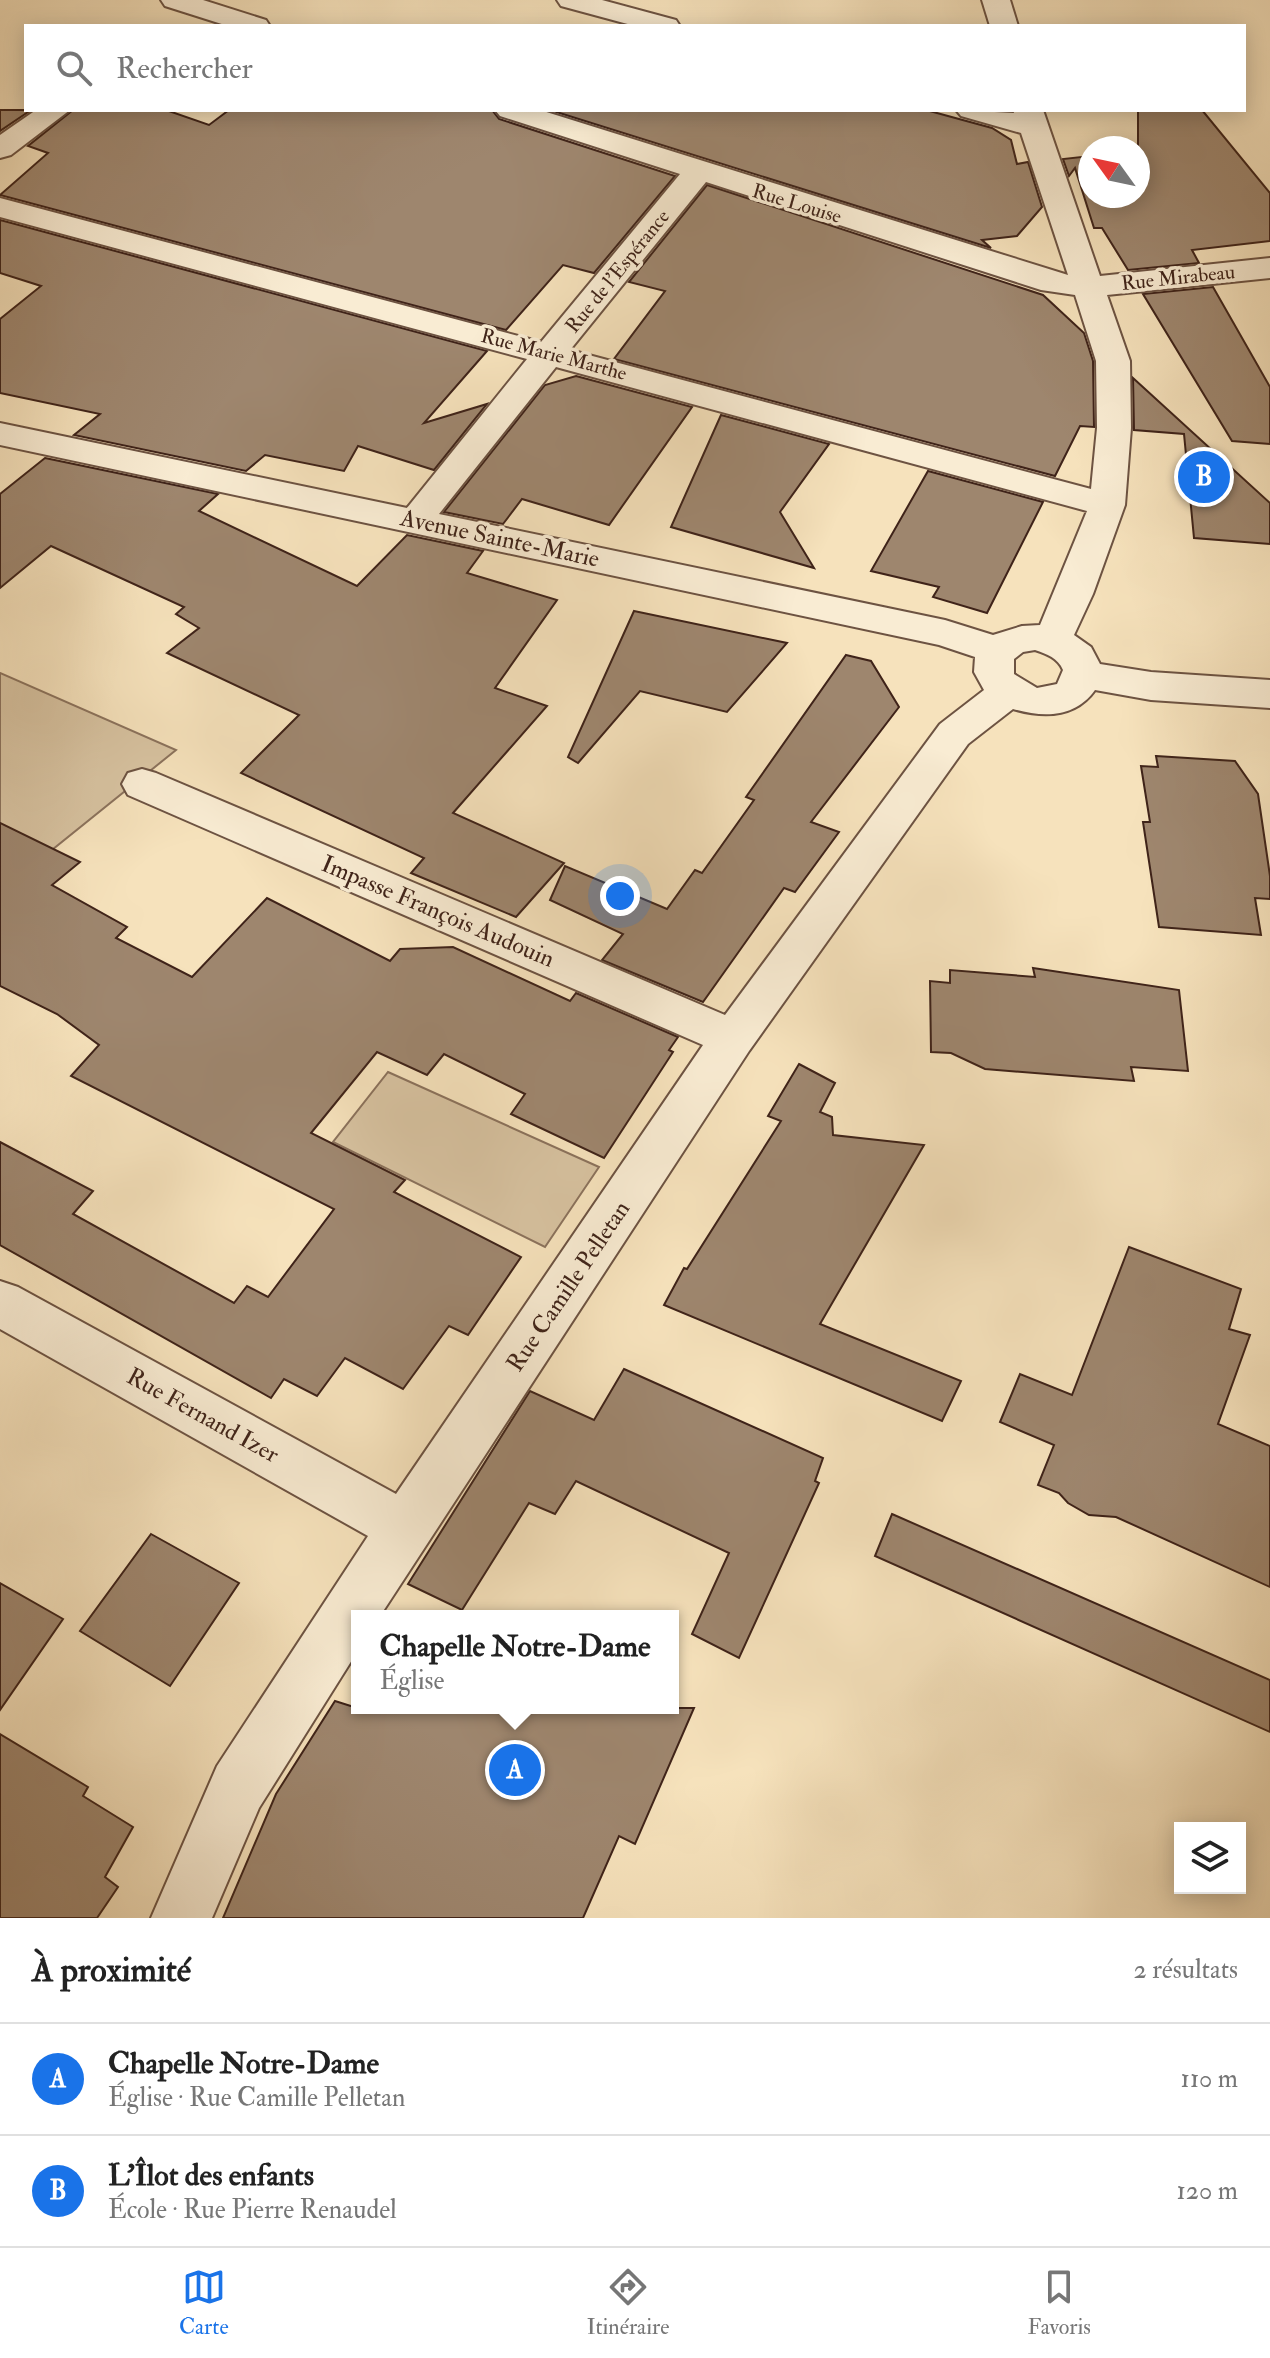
<!DOCTYPE html>
<html lang="fr">
<meta charset="utf-8">
<style>
:root{--surface:#fff;--page:#f2f2f2;--text:#222;--muted:#767676;--line:#e0e0e0;--accent:#1a73e8}
body{margin:0;font-family:"IM FELL Double Pica",serif;background:var(--page);color:var(--text)}
.controls{position:absolute;right:24px;bottom:24px;display:grid;overflow:hidden;border-radius:0px;box-shadow:0 4px 20px #0003}
.controls button{width:72px;height:72px;display:grid;place-items:center;padding:0;border:0;border-bottom:2px solid var(--line);background:var(--surface);color:var(--text);font:40px sans-serif}
.compass{position:absolute;left:1078px;top:136px;width:72px;height:72px;border-radius:50%;background:var(--surface);box-shadow:0 4px 20px #0003;rotate:303deg}
.you{position:absolute;left:620px;top:896px;width:28px;height:28px;margin:-20px;border:6px solid #fff;border-radius:50%;background:#1a73e8;box-shadow:0 0 0 12px #1a73e833}
.badge{display:grid;place-items:center;width:52px;height:52px;border-radius:50%;background:var(--accent);color:#fff;font-size:26px;font-weight:700}
.pin{position:absolute;translate:-50% -50%;border:4px solid #fff;box-shadow:0 2px 8px #0006}
.popup{position:absolute;left:351px;top:1610px;width:328px;height:104px;box-sizing:border-box;display:grid;place-content:center;border-radius:0px;background:var(--surface);filter:drop-shadow(0 2px 6px #0005);font-size:26px;white-space:nowrap;color:var(--muted)}
.popup b{font-size:30px;color:var(--text)}
.popup::after{content:'';position:absolute;left:50%;top:100%;margin-left:-16px;border:16px solid transparent;border-top-color:var(--surface)}
.list{margin:0;padding:0;list-style:none}
h2{display:flex;justify-content:space-between;align-items:center;height:104px;margin:0;padding:0 32px;font-size:34px}
h2 small{font-size:26px;font-weight:400;color:var(--muted)}
.list li{display:grid;grid-template-columns:52px 1fr auto;gap:24px;align-items:center;box-sizing:border-box;height:112px;padding:0 32px;border-top:2px solid var(--line)}
.list b{display:block;font-size:30px;white-space:nowrap}
.list p{margin:0;font-size:26px;white-space:nowrap;color:var(--muted)}
.list em{font-size:26px;font-style:normal;color:var(--muted)}
.icon{flex:none;width:44px;height:44px;fill:none;stroke:currentColor;stroke-width:2;stroke-linecap:round;stroke-linejoin:round}
.map{position:relative;flex:none;width:1270px;height:1918px;overflow:hidden}
.search{position:absolute;background:var(--surface);box-shadow:0 4px 20px #0003;left:24px;right:24px;top:24px;height:88px;display:flex;align-items:center;gap:20px;box-sizing:border-box;padding:0 28px;border-radius:0px;color:var(--muted);font-size:30px}
.sheet{height:328px;background:var(--surface)}
nav{display:flex;justify-content:space-around;align-items:center;box-sizing:border-box;height:112px;border-top:2px solid var(--line);background:var(--surface);font-size:22px;color:var(--muted)}
nav a{display:grid;justify-items:center;gap:4px}
nav .on{color:var(--accent)}
.map>svg:first-child{display:block}
.green{fill:#d7c2a0;stroke:#8b725c;stroke-width:2}
.building{fill:#9e866e;stroke:#3f2319;stroke-width:2}
.lines{fill:none;stroke-linecap:round;stroke-linejoin:round}
.minor-casing{stroke:#6d5342;stroke-width:4}
.minor{fill:#f9ecd3;fill-rule:evenodd}
.labels{text-anchor:middle;stroke-width:7;stroke-linejoin:round;paint-order:stroke}
.far-street-label{font-size:20px;fill:#3f2319;stroke:#f9ecd3}
.street-label{font-size:24px;fill:#3f2319;stroke:#f9ecd3}
</style>
<div class="map">
<svg width="1270" height="1918" viewBox="0 0 1270 1918">
<rect width="100%" height="100%" fill="#f6e2bc"/>
<filter id="stains"><feTurbulence type="fractalNoise" baseFrequency=".0025" numOctaves="4"/><feColorMatrix values="0 0 0 0 .2 0 0 0 0 .09 0 0 0 0 .02 0 0 0 .5 -.17"/></filter>
<radialGradient id="worn" r=".72"><stop offset=".6" stop-color="#630" stop-opacity="0"/><stop offset="1" stop-color="#630" stop-opacity=".3"/></radialGradient>
<g class="green">
<path d="M0,673L176,750L27,870L0,856Z"/>
<path d="M388,1072L599,1167L545,1247L333,1142Z"/>
</g>
<g class="building">
<path d="M0,110H31L0,131Z"/>
<path d="M73,110H166L209,125L229,110H492L499,119L675,176L594,273L563,265L506,330L0,195L48,153L28,146Z"/>
<path d="M550,110H926L992,128L1011,140L1017,164L1028,162L1042,207L1017,236L982,240L991,248Z"/>
<path d="M1138,110H1202L1270,193V241L1192,250L1199,263L1128,270L1102,228H1094L1075,168L1069,176L1063,159L1090,156V196H1138Z"/>
<path d="M707,185L1043,295L1084,333L1093,361L1094,427L1080,426L1055,476L614,359L665,291L629,282Z"/>
<path d="M0,220L487,351L424,423L487,404L434,470L358,446L344,471L265,455L246,471L74,435L100,414L0,393V319L41,286L0,273Z"/>
<path d="M1213,287L1270,387V444L1232,441L1143,294Z"/>
<path d="M576,376L692,407L609,525L522,499L503,524L444,512L545,385Z"/>
<path d="M1133,378L1270,503V544L1194,538L1184,434L1134,430Z"/>
<path d="M721,415L829,444L780,512L814,568L671,527Z"/>
<path d="M45,458L218,494L199,511L357,586L407,535L483,551L467,573L557,600L495,688L547,706L453,813L564,863L516,917L411,873L424,858L241,773L299,715L167,653L199,628L176,614L184,607L51,546L0,588V494Z"/>
<path d="M928,471L1043,502L987,613L933,597L939,587L871,571Z"/>
<path d="M634,611L787,643L727,712L640,691L578,763L568,757Z"/>
<path d="M846,655L871,661L899,707L811,822L839,832L795,892L784,888L703,1002L602,960L623,934L550,900L565,866L667,909L695,870L702,873L754,800L746,797Z"/>
<path d="M1156,756L1235,761L1258,794L1270,876V899L1255,898L1261,935L1159,927L1143,822H1150L1141,766L1158,767Z"/>
<path d="M0,823L80,862L52,885L127,927L116,938L192,977L267,898L390,961L400,949L453,947L570,1001L576,993L678,1037L669,1050L673,1052L604,1158L511,1114L525,1094L444,1054L427,1075L377,1052L311,1133L405,1180L394,1192L521,1257L468,1335L449,1326L403,1389L345,1358L317,1396L284,1379L271,1398L0,1245V1142L93,1191L73,1214L234,1303L247,1286L268,1297L334,1209L71,1076L99,1045L57,1014L0,986Z"/>
<path d="M1033,968L1179,990L1188,1071L1131,1067L1134,1081L985,1069L951,1053L931,1052L930,981L950,983V970L1035,977Z"/>
<path d="M799,1064L835,1083L820,1112L832,1117L833,1135L924,1145L820,1324L961,1381L942,1421L664,1305L684,1268L687,1269L781,1121L768,1116Z"/>
<path d="M1129,1247L1241,1289L1229,1329L1250,1335L1218,1424L1270,1446V1587L1116,1517L1089,1515L1068,1503L1059,1493L1038,1485L1054,1445L1000,1422L1020,1374L1072,1395Z"/>
<path d="M624,1369L823,1458L815,1481L819,1483L739,1658L692,1634L729,1553L576,1481L555,1514L529,1503L462,1610L408,1584L530,1391L594,1420Z"/>
<path d="M892,1514L1270,1680V1732L875,1556Z"/>
<path d="M151,1534L239,1583L170,1686L80,1631Z"/>
<path d="M0,1583L63,1619L0,1710Z"/>
<path d="M335,1701L357,1708H694L635,1844L619,1836L583,1918H223L276,1794Z"/>
<path d="M0,1734L88,1787L83,1796L133,1827L105,1877L118,1887L97,1918H0Z"/>
</g>
<g class="lines">
<g class="minor-casing">
<g id="minor">
<path d="M161,0H203L266,20L270,26H228L165,6Z"/>
<path d="M557,0H602L676,20L680,26H635L561,6Z"/>
<path d="M982,0H1010L1018,26H990Z"/>
<path d="M36,110H70L11,155L0,158V135Z"/>
<path d="M495,110H540L1068,275L1021,133L961,116L956,110L1014,113L1013,110H1043L1100,276L1270,258V278L1107,295L1130,361L1131,428L1125,505L1093,594L1074,635L1091,647L1100,664L1151,672L1270,680V708L1151,700L1095,690C1075,718 1044,718 1013,709L968,744L749,1051L380,1616H357V1652L259,1808L212,1918H151L217,1766L368,1536L0,1329V1281L18,1287L396,1494L703,1045L128,795L122,784L128,773L142,769L156,773L725,1015L940,724L984,690L974,672L975,657L939,645L0,445V423L407,508L527,359L0,217V198L541,342L680,174L500,116ZM706,182L1041,290L1075,295L1096,361L1097,428L1091,489L570,350ZM556,367L1087,511L1040,625L1022,626L993,635L945,620L439,514ZM1035,650C1047,654 1058,658 1063,670L1057,684L1037,688L1014,674V659L1023,652Z"/>
</g>
</g>
<use href="#minor" class="minor"/>
</g>
<g class="labels">
<g class="far-street-label">
<text transform="translate(797 203) rotate(17)" y="7">Rue Louise</text>
<text transform="translate(617 271) rotate(-51)" y="7">Rue de l'Espérance</text>
<text transform="translate(1178 277) rotate(-6)" y="7">Rue Mirabeau</text>
<text transform="translate(554 354) rotate(15)" y="7">Rue Marie Marthe</text>
</g>
<g class="street-label">
<text transform="translate(500 538) rotate(12)" y="8">Avenue Sainte-Marie</text>
<text transform="translate(438 911) rotate(23)" y="8">Impasse François Audouin</text>
<text transform="translate(568 1286) rotate(-56)" y="8">Rue Camille Pelletan</text>
<text transform="translate(203 1415) rotate(29)" y="8">Rue Fernand Izer</text>
</g>
</g>
<rect width="100%" height="100%" filter="url(#stains)"/>
<rect width="100%" height="100%" fill="url(#worn)"/>
</svg>
<div class="controls">
<button><svg class="icon" aria-label="layers" viewBox="0 0 24 24"><path d="M12 4l9 5-9 5-9-5zM3 14l9 5 9-5"/></svg></button>
</div>
<svg class="compass" viewBox="-18 -18 36 36"><path d="M0-13l5 13h-10z" fill="#e53935"/><path d="M0 13l5-13h-10z" fill="#767676"/></svg>
<div class="you"></div>
<div class="pin badge" style="left:515px;top:1770px">A</div>
<div class="popup"><b>Chapelle Notre-Dame</b>Église</div>
<div class="pin badge" style="left:1204px;top:477px">B</div>
<div class="search"><svg class="icon" aria-label="search" viewBox="0 0 24 24"><circle cx="10" cy="10" r="6"/><path d="M15 15l6 6"/></svg>Rechercher</div>
</div>
<section class="sheet">
<h2>À proximité<small>2 résultats</small></h2>
<ul class="list">
<li><span class="badge">A</span><div><b>Chapelle Notre-Dame</b><p>Église · Rue Camille Pelletan</p></div><em>110 m</em></li>
<li><span class="badge">B</span><div><b>L'Îlot des enfants</b><p>École · Rue Pierre Renaudel</p></div><em>120 m</em></li>
</ul>
</section>
<nav>
<a class="on"><svg class="icon" aria-label="map" viewBox="0 0 24 24"><path d="M3 6l6-2 6 2 6-2v14l-6 2-6-2-6 2zM9 4v14M15 6v14"/></svg>Carte</a>
<a><svg class="icon" aria-label="directions" viewBox="0 0 24 24"><path d="M12 3l9 9-9 9-9-9zM9 14v-3h6M13 9l2 2-2 2"/></svg>Itinéraire</a>
<a><svg class="icon" aria-label="saved" viewBox="0 0 24 24"><path d="M7 4h10v16l-5-4-5 4z"/></svg>Favoris</a>
</nav>
